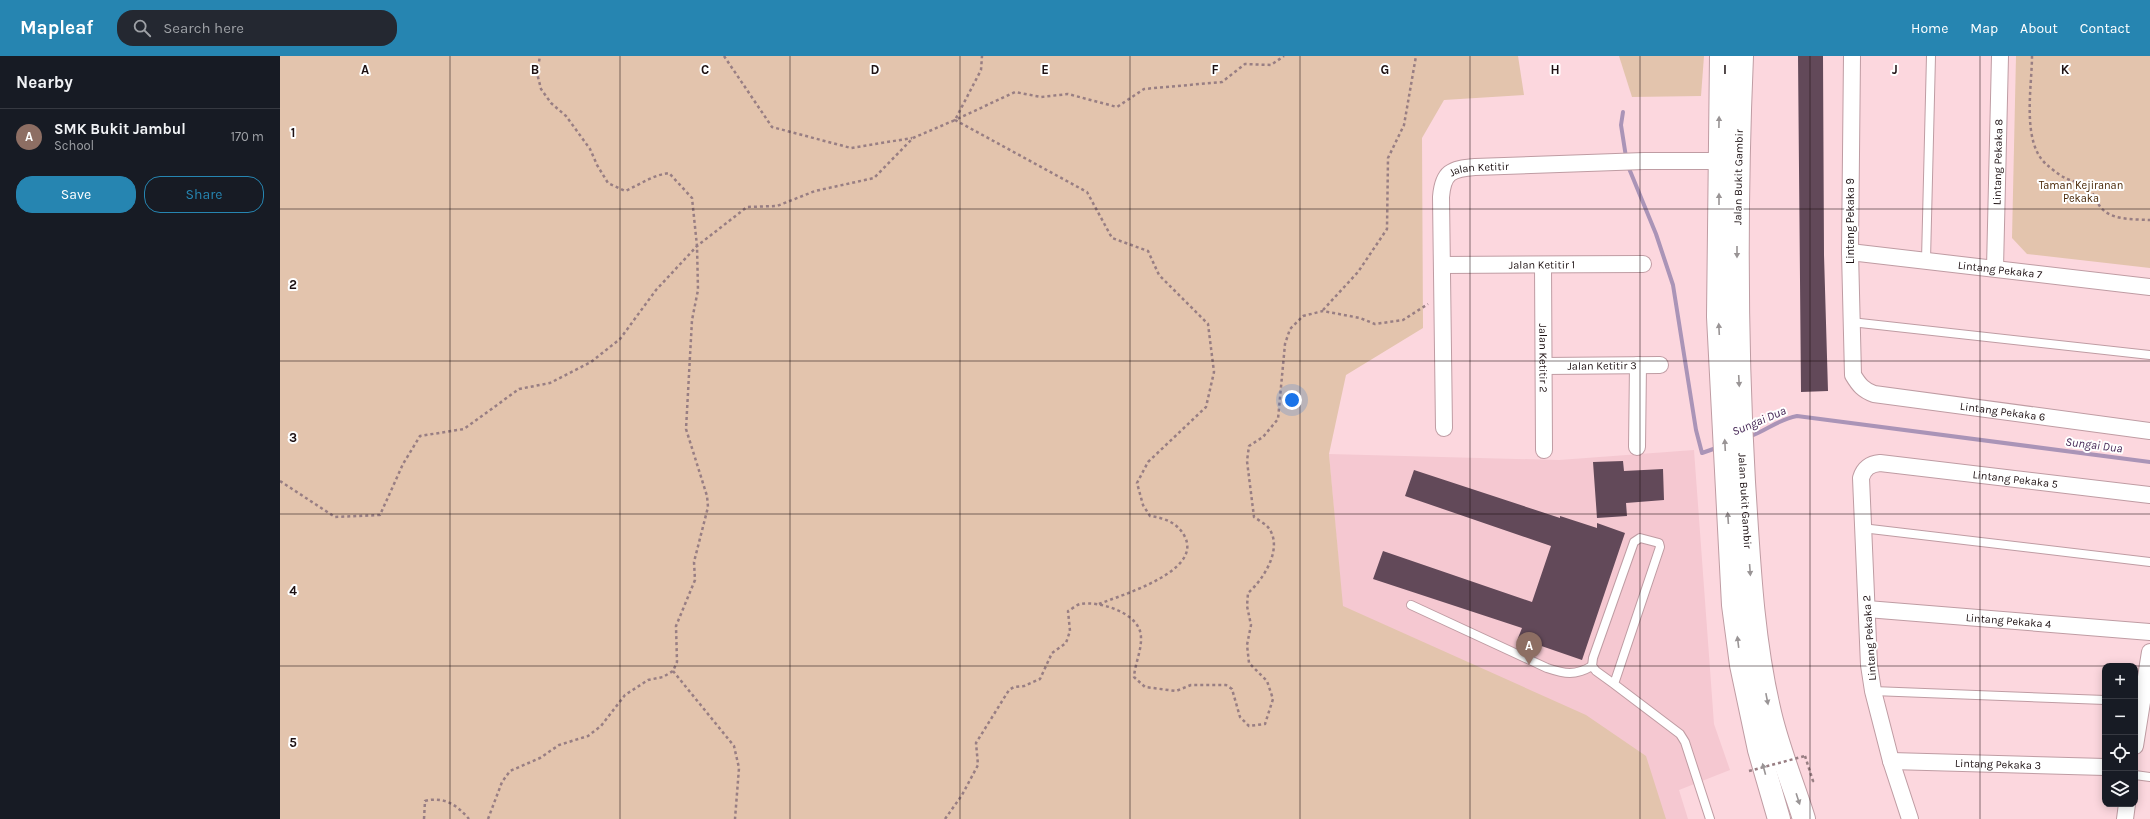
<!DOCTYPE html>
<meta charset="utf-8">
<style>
:root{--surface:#171b24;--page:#242831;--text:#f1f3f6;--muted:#9ea1a6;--line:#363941;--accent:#2685b1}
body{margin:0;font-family:Karla,sans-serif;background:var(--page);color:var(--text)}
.controls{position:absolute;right:12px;bottom:12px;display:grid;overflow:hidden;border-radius:8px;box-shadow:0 2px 10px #0003}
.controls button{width:36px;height:36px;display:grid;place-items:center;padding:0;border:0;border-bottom:1px solid var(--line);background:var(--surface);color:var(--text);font:20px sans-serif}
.you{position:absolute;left:1012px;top:344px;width:14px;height:14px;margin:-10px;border:3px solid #fff;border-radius:50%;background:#1a73e8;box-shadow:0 0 0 6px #1a73e833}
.badge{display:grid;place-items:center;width:26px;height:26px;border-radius:50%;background:var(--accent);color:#fff;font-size:13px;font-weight:700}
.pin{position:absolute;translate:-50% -33px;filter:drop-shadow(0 1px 2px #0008)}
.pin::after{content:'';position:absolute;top:21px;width:14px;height:12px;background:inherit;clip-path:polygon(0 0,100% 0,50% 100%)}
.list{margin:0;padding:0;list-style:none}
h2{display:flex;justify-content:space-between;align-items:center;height:52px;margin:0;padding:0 16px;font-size:17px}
h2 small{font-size:13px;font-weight:400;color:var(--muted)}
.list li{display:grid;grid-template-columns:26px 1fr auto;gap:12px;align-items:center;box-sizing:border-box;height:56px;padding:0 16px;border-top:1px solid var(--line)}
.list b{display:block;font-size:15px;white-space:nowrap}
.list p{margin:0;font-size:13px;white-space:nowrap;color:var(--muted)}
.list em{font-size:13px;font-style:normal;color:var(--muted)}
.actions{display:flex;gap:8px;padding:12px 16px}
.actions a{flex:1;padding:9px 0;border:1px solid var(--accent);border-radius:16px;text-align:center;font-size:14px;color:var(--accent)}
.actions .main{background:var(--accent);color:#fff}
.icon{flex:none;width:22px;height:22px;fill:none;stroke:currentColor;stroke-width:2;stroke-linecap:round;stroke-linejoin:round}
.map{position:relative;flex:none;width:1870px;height:763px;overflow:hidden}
header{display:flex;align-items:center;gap:24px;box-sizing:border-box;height:56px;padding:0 20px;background:var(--accent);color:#fff}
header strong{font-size:19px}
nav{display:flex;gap:22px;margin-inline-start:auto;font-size:14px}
.search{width:280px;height:36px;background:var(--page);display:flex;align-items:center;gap:10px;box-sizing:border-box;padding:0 14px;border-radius:16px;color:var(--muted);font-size:15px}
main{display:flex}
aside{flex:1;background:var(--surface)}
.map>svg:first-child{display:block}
.built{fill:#f5c8d1}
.green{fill:#e3c4ad}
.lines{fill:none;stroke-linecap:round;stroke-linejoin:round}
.stream{stroke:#aa94b7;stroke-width:4}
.building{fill:#624959}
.lane-casing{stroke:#bf9ca3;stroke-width:10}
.street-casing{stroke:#bf9ca3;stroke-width:18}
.primary-casing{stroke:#bf9ca3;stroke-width:24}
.path{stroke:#987e83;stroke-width:2.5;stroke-dasharray:3 3;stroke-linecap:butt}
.lane{stroke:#fff;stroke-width:8}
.street{stroke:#fff;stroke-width:16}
.primary{stroke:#fff;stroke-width:22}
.path-bridge{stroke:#987e83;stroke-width:2.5;stroke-dasharray:3 3;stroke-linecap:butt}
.oneway{fill:#999495}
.grid{fill:none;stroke:#1d1113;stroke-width:1;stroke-opacity:0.55}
.labels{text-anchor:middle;stroke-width:4;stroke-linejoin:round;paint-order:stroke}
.street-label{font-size:11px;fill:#1d1113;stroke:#fff}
.park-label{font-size:11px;fill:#472504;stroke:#fff}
.water-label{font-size:12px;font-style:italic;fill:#482a58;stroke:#fff}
.grid-label{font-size:13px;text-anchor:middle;font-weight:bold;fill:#1d1113;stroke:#fff;stroke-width:4;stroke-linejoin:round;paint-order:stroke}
</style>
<header>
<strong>Mapleaf</strong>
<div class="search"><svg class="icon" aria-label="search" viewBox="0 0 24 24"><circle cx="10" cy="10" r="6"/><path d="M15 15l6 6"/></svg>Search here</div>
<nav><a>Home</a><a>Map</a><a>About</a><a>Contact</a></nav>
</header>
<main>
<aside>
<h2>Nearby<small></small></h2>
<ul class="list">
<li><span class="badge" style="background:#8d6e63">A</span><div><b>SMK Bukit Jambul</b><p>School</p></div><em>170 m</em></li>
</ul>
<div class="actions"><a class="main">Save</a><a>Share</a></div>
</aside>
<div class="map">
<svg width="1870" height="763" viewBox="0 0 1870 763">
<rect width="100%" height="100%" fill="#fcd7de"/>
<path class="built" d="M1414,394L1434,668L1450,714L1399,734L1408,763H1081L1049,398L1279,404Z"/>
<g class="green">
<path d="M0,0H1238L1244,39L1164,44L1142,82L1143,272L1066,319L1049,398L1063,550L1306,659L1366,700L1386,763H0Z"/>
<path d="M1339,0H1424L1421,40L1352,41Z"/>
<path d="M1736,0H1870V212L1747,198L1732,182Z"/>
</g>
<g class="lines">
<g class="stream">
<path d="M1343,56L1341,69L1346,101"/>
<path d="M1348,110L1376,178L1393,229L1416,374L1422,397L1439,391"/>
<path d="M1468,381C1487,375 1496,364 1517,360L1870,406"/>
</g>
</g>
<g class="building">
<path d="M1518,0H1543L1544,199L1548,335L1521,336Z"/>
<path d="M1343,405L1344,415L1383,413L1384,444L1346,447L1347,460L1317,462L1313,406Z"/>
<path d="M1134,414L1280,462V460L1317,472V467L1345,477L1302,604L1238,582L1242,572L1093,523L1103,495L1252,546L1271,490L1125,440Z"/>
</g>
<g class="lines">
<g class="lane-casing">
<g id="lane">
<path d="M1646,204L1651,0"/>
<path d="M1571,266L1870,299"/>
<path d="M1582,472L1870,506"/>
<path d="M1131,549L1267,612C1285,618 1295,620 1312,610"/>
<path d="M1334,628L1316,615L1312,610L1313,602L1354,486L1360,482L1379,487L1380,491L1334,628L1400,678L1405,686L1430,763"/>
<path d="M1593,635L1825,644"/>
<path d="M1855,719L1870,721"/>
</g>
</g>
<g class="street-casing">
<g id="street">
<path id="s1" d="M1572,0L1570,196L1573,319C1579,329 1583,334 1594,338L1870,375"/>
<path id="s2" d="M1570,196L1870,231"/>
<path id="s3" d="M1162,209L1363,208"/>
<path id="s4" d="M1263,209L1264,394"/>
<path id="s5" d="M1715,212L1720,0"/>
<path id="s6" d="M1264,310L1380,309"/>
<path id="s7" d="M1164,372L1161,141C1163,116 1171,113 1195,111L1364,105H1439"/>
<path d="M1357,391L1358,309"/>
<path id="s8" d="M1587,553L1870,576"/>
<path d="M1855,690L1870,596"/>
<path id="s9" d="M1611,705L1825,711"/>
<path id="s10" d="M1630,763L1611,705L1593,635L1589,609L1581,422C1584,412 1590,408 1600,407L1870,439"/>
<path d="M1845,763L1847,748"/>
</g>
</g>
<g class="primary-casing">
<g id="primary">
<path d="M1441,0L1438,261L1453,549L1461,609L1479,694L1499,763"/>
<path id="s11" d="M1462,0C1456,142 1456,284 1464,426C1469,502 1472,578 1489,652C1497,690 1513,727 1524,763"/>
</g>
</g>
<g class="path">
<path d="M444,0L492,71L571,92L632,82"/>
<path d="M1752,0C1752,31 1741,87 1767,109C1772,113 1779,119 1785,122C1791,125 1799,126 1805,130C1812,134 1815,142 1819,149C1829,165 1854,163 1870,164"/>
<path d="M1043,254L1078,216L1107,173L1108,102L1124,69L1136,0"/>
<path d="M0,425L55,461L100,459L123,408L140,380L184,373L239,333L270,327L311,306L340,283L376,234L417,190L467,151L497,150L535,135L594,122L633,82L675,64L701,14L702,0"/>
<path d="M819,548C841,539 922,516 905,481C898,467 885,462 870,460L863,449L857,427L868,406L926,351L934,316L928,268L879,219L868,195L832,182L807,136L675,64L735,36L761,41L788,38L837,51L864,33L942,26L965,8L991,9L1004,0"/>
<path d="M393,615L454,690L459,712L455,763"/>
<path d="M1525,700L1533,725L1530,726"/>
<path d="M144,763L145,745C164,740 177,749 189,763"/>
<path d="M208,763L222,726L230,715L260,702L279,689L308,680L321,670L345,639L368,624L383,621L393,615L397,606L396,570L415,524L414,506L428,451L427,440L406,373L412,264L418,234L417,190L412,142L389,117C373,119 361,128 345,135L328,127L317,109L310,93L286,60L271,47L261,33L257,17L260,0"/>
<path d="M665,763L682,739L698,709L696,687L729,634L734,631L744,630L760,623L772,597L786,587L790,575L788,555C792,553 797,548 801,548C820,545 854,556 860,575C864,590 855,606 854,621L865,631L896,635L911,629H946L952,633L960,661L969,670L985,668L993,643L987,625L969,607L967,589L971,569L967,550L968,537C984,523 1005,490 987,470C984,467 978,464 974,461L967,405L969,390L983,381L998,363L1005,288L1010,273L1023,260L1043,255L1080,262L1095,268L1123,264L1148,248"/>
</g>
<use href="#lane" class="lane"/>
<use href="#street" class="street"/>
<use href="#primary" class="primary"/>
<path class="path-bridge" d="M1469,715L1525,700"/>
</g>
<defs><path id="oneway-solid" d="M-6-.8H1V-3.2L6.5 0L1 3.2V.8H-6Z"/></defs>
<g class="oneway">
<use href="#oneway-solid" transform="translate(1439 66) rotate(-89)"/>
<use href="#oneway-solid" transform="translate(1439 143) rotate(-90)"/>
<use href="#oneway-solid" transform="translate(1457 196) rotate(90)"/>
<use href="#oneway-solid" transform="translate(1439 273) rotate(-93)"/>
<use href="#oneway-solid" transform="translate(1459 325) rotate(87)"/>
<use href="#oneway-solid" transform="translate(1445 389) rotate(-93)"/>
<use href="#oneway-solid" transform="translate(1448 462) rotate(-94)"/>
<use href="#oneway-solid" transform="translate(1470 514) rotate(86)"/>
<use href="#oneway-solid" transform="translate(1458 586) rotate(-97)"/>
<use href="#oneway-solid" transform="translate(1487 643) rotate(79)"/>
<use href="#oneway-solid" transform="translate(1484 713) rotate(-105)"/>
<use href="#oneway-solid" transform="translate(1518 743) rotate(72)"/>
</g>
<path class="grid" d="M170,0V763M340,0V763M510,0V763M680,0V763M850,0V763M1020,0V763M1190,0V763M1360,0V763M1530,0V763M1700,0V763M0,153H1870M0,305H1870M0,458H1870M0,610H1825M1855,610H1870"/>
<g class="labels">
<g class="street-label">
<text dy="4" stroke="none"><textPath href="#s5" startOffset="106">Lintang Pekaka 8</textPath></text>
<text dy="4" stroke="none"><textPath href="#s7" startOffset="287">Jalan Ketitir</textPath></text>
<text transform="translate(1458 121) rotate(-89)" y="4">Jalan Bukit Gambir</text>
<text transform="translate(1570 165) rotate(-90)" y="4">Lintang Pekaka 9</text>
<text dy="4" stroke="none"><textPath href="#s3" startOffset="100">Jalan Ketitir 1</textPath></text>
<text dy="4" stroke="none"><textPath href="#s2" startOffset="151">Lintang Pekaka 7</textPath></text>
<text dy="4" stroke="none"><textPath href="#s4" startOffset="93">Jalan Ketitir 2</textPath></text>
<text dy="4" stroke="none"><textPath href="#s6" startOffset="58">Jalan Ketitir 3</textPath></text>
<text dy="4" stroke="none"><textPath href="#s1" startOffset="478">Lintang Pekaka 6</textPath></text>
<text dy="4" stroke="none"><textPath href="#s10" startOffset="509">Lintang Pekaka 5</textPath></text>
<text dy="4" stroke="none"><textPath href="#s11" startOffset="445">Jalan Bukit Gambir</textPath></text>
<text dy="4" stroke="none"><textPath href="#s8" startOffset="142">Lintang Pekaka 4</textPath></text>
<text transform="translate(1589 582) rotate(-94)" y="4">Lintang Pekaka 2</text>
<text dy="4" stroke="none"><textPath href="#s9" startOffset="107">Lintang Pekaka 3</textPath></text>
</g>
<g class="park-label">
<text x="1801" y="133">Taman Kejiranan<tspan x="1801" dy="13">Pekaka</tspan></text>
</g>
<g class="water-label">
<text transform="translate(1479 365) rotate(-23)" y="4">Sungai Dua</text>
<text transform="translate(1814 389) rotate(7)" y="4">Sungai Dua</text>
</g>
</g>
<g class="grid-label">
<text x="85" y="18">A</text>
<text x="255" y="18">B</text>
<text x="425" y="18">C</text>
<text x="595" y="18">D</text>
<text x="765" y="18">E</text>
<text x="935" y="18">F</text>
<text x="1105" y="18">G</text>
<text x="1275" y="18">H</text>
<text x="1445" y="18">I</text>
<text x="1615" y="18">J</text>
<text x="1785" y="18">K</text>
<text x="13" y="81">1</text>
<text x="13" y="233">2</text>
<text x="13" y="386">3</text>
<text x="13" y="539">4</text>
<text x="13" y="691">5</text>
</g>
</svg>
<div class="controls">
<button>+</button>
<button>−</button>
<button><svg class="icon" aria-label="locate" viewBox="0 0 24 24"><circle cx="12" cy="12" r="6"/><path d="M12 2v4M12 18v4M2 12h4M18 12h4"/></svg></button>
<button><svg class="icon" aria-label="layers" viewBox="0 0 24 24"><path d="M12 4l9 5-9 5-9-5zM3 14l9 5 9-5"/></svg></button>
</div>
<div class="you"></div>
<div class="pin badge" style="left:1249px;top:609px;background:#8d6e63">A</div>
</div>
</main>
